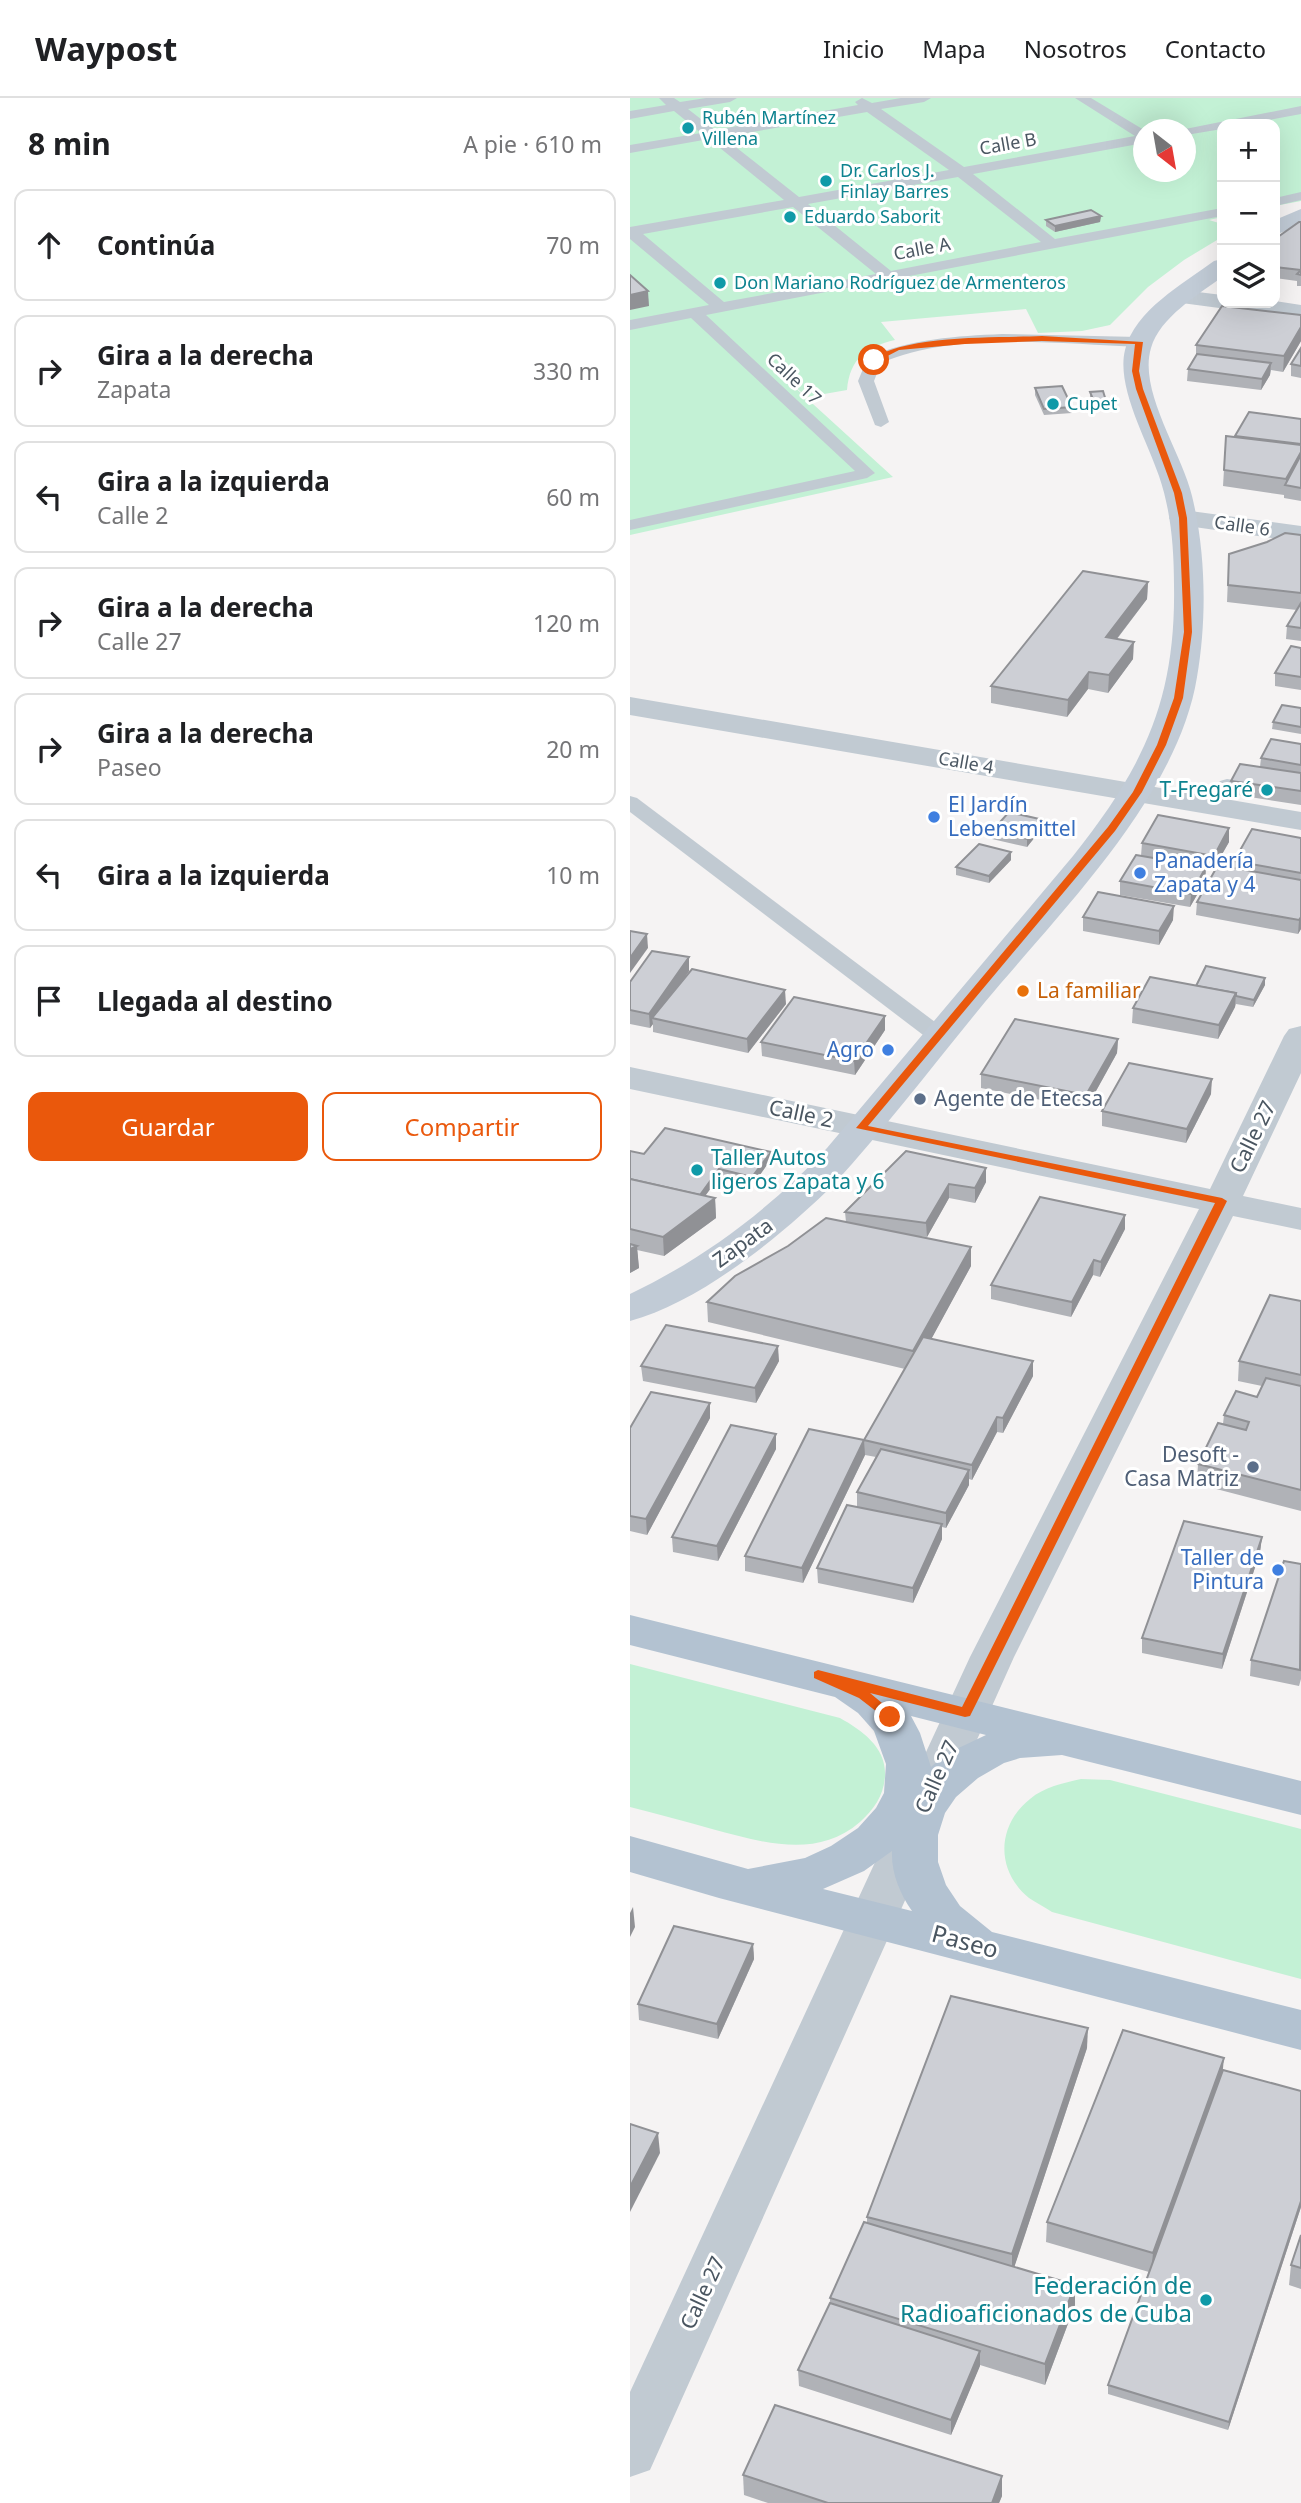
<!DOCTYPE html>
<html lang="es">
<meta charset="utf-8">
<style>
:root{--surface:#fff;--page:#f2f2f2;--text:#202124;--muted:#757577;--line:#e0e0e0;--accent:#ea580c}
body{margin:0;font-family:"Noto Sans",sans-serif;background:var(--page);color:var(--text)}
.controls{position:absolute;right:21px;top:21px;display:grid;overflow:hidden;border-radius:14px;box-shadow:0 7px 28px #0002}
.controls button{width:63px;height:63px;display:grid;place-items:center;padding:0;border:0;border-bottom:2px solid var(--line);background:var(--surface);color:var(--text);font:35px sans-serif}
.compass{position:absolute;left:503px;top:21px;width:63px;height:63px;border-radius:50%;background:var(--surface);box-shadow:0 7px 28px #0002;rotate:149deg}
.stop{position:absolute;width:21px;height:21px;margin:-16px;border:5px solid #ea580c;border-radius:50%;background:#fff}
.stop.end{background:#ea580c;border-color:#fff;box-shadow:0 2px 7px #0008}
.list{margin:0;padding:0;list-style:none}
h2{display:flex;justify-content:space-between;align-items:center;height:91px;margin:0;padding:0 28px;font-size:30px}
h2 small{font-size:23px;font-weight:400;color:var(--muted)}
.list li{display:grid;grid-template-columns:46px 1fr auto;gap:21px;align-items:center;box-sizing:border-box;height:112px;margin:0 14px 14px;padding:0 14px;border:2px solid var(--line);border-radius:14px}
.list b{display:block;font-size:26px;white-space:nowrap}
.list p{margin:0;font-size:23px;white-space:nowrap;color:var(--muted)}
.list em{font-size:23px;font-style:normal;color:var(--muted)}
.actions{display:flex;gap:14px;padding:21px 28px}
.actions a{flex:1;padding:16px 0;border:2px solid var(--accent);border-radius:14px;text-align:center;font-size:24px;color:var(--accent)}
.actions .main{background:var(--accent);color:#fff}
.icon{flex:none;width:38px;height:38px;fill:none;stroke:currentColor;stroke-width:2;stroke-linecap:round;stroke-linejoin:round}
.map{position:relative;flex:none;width:671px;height:2405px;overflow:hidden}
header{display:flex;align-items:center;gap:42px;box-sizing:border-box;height:98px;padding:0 35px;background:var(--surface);border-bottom:2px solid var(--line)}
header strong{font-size:33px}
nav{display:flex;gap:38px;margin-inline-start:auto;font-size:24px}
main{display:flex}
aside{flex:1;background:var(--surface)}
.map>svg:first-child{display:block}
.green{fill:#c3f1d5;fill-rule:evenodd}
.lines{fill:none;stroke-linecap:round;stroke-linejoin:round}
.lane{fill:#c1cad2;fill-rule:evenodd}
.street{fill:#c1cad2;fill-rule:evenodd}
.secondary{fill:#c1cbd6;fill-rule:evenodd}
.primary{fill:#b3c2d1;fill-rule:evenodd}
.wall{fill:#b0b2b7}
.shaded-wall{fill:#909195}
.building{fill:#cdcfd5;stroke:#909195;stroke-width:2}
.route{fill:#ea580c}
.culture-dot{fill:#0f9aa8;stroke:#fff;stroke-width:2.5}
.shop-dot{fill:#3f7fe0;stroke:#fff;stroke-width:2.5}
.food-dot{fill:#e8710a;stroke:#fff;stroke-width:2.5}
.service-dot{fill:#5c6f8a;stroke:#fff;stroke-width:2.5}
.labels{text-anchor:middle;stroke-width:6;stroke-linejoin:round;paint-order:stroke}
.far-culture-label{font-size:18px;fill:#0d838f;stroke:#fff;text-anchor:start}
.far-street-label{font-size:18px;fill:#4a5661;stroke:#fff}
.culture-label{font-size:21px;fill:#0d838f;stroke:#fff;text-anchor:end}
.shop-label{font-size:21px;fill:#366cbe;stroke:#fff;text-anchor:start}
.food-label{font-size:21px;fill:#c56008;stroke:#fff;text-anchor:start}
.service-label{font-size:21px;fill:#4e5e75;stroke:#fff;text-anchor:start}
.street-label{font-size:21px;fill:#4a5661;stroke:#fff}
.near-street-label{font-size:24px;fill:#4a5661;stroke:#fff}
.near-culture-label{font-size:24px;fill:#0d838f;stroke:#fff;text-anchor:end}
</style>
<header>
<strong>Waypost</strong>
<nav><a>Inicio</a><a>Mapa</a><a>Nosotros</a><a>Contacto</a></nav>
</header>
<main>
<aside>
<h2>8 min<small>A pie · 610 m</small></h2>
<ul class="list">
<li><svg class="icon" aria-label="ahead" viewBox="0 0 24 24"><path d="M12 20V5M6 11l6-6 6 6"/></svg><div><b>Continúa</b></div><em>70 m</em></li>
<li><svg class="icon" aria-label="right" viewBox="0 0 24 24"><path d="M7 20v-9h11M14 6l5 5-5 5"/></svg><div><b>Gira a la derecha</b><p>Zapata</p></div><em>330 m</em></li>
<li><svg class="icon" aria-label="left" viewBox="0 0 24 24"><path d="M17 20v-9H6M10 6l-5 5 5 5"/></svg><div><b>Gira a la izquierda</b><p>Calle 2</p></div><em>60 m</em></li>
<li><svg class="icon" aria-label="right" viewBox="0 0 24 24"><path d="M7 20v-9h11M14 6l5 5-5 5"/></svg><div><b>Gira a la derecha</b><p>Calle 27</p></div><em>120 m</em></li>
<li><svg class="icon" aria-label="right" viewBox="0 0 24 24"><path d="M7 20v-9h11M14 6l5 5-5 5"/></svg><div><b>Gira a la derecha</b><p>Paseo</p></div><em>20 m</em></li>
<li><svg class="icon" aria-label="left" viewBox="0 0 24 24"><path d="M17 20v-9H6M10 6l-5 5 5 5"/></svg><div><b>Gira a la izquierda</b></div><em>10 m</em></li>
<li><svg class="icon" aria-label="arrive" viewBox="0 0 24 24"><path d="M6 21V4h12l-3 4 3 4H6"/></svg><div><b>Llegada al destino</b></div></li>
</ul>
<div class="actions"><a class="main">Guardar</a><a>Compartir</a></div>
</aside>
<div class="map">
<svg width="671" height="2405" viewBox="0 0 671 2405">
<rect width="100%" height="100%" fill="#f5f3f3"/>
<g class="green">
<path d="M0,0H671V103L645,108V26H592V119L579,122L592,126V139L554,162L518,189L480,227L452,233L408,235L396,211L251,224L265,242C236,249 220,260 217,292L177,299L149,275L263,379L0,437ZM514,32H556V74H514Z"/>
<path d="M0,1566L210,1620C233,1633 257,1650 255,1679C253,1699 244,1711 230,1724C186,1762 132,1744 82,1731C55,1723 27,1716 0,1709Z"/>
<path d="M451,1681L480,1682L671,1731V1881L422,1814C415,1809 406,1805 399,1800C365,1772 367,1727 400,1701C414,1689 433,1685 451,1681Z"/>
</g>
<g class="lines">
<g class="lane">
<path d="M29,0H44L50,4L76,0H107L100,4L58,11L85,32L228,7L225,4L232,0L242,5L271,0H301L294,4L251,11L334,69L505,38L445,0H461L514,32V45L343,76L425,141L592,110V118L76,217L245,375L237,380L0,432V422L225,373L61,220L0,232V222L79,207L0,141V129L154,102L79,41L0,55V47L71,35L44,13L0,21V13L36,7ZM237,14L319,72L169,99L93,39ZM328,79L411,144L261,173L178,106ZM163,109L246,176L94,204L13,136Z"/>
<path d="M671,8V16L616,26H592V31L556,37V32H550Z"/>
<path d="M671,94V102L645,108V100Z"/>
<path d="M372,236L509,239L517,244L509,249C428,246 327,233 251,265L244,283L259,324L251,329L245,327L228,283L238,259C282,241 326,238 372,236Z"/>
<path d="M597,681L671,693V705L590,691L587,687L590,683Z"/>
<path d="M0,698L7,700L317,933L320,938L317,943H301L0,714Z"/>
</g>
<g class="street">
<path d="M552,192L592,197V205L645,203L671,207V221L544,204L540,199L544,194Z"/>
<path d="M553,412L671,428V444L543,426L539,420L543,414Z"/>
<path d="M0,599L671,714V732L0,617Z"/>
<path d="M671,928V975L613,1098L671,1110V1132L603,1118L384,1559L20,2372L0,2379V2294L340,1559L569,1111L0,991V969L580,1091L654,938L659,931Z"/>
</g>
<g class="secondary">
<path d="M671,111V127L645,137V122Z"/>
<path d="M592,161V179C568,197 530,219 521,250C508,293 552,355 562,398C576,455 577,521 567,579C548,698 430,814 355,904C305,965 257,1028 204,1086C154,1136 69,1205 0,1223V1196C75,1160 140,1111 197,1050L443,758C513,670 546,603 544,487C544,450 541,413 529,378C517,342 486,289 495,252C505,212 553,186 584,163Z"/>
</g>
<path class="primary" d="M0,1517L671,1683V1717L432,1657L390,1660L374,1665L348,1680L326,1699L315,1715L308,1737V1764L316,1787L330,1808L362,1834L671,1912V1952L89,1800L0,1774V1738L118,1771L175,1760L201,1748L228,1730L246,1710L254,1695L256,1666L244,1633L228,1615L205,1599L0,1547ZM281,1618L356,1637L316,1656L301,1669L290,1635ZM262,1753C261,1775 270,1796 282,1813L193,1791L234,1773Z"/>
</g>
<g class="wall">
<path d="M471,118L470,124L425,134L416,128V122Z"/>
<path d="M671,124V188H667V183L645,180V141Z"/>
<path d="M671,217V243L653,274L641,272L640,277L631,292L557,283L558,271L566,258V247Z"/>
<path d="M671,250V280L661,278V266Z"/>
<path d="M405,290L442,309V315L414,317L405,297Z"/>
<path d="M460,294L477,306V312L465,313L460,300Z"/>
<path d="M671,321V403L654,400V397L593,388L596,338L604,339Z"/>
<path d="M671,437V543L656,541L657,528L667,512L597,504L599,456Z"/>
<path d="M518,484L517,501L487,541L503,561L478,595L458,591L437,619L361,605V588Z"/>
<path d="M671,550V592L645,588V575Z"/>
<path d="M671,610V636L642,631L643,624Z"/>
<path d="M671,646V707L601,696V683L630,669L631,660Z"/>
<path d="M413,729L397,749L362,741V733Z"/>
<path d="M671,740V831L668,836L566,817L567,804L604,770V763Z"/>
<path d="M599,744L583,772L576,770L575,783L560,809L490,797V783L511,758L512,745Z"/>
<path d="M381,762L359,785L326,777V769Z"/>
<path d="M453,819L543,822L529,847L453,833Z"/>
<path d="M59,873L52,883L156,906L118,955L23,934V926L20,930L0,926V884Z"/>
<path d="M635,880V887L623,909L606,906L605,909L588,941L502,925L503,910L566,888Z"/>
<path d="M255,932L225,977L132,958L131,944Z"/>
<path d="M488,941L487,955L456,1011L351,990V976Z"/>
<path d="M581,996L556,1045L472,1028V1013Z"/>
<path d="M0,1053L14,1056L141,1061L123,1087L89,1079L75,1098L85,1100L86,1120L34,1158L7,1152L9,1170L0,1175Z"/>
<path d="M276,1053L356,1084L345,1105L319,1100L297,1139L287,1138L341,1149V1168L301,1241L403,1278L373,1335L367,1334L342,1382L339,1381V1387L316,1430L312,1429V1441L283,1505L188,1485L187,1470L227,1409V1394L246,1359L235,1357L173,1485L115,1473V1458L234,1342L275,1271L78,1224L77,1204L158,1148L216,1124L215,1114Z"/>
<path d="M495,1131L470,1179L463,1177L441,1219L361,1201V1187Z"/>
<path d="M671,1203V1413L567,1386L568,1366L593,1326L594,1317L627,1299L632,1288L608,1283L609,1263Z"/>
<path d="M149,1263L126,1305L13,1283L11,1268Z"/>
<path d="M80,1305V1320L17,1437L0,1433V1330Z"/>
<path d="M146,1336V1351L88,1463L43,1454L42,1439Z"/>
<path d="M632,1439L630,1454L592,1571L512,1555V1540Z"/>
<path d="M671,1466V1581L669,1588L620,1578L621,1562Z"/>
<path d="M123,1846L124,1861L88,1941L9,1922L8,1906Z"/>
<path d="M457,1950L384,2169L445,2187V2207L415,2287L350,2267L321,2337L169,2288L168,2272L200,2205V2200L237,2124V2119Z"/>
<path d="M593,1972L671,1993V2109L598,2332L478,2296V2287L519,2174L416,2144L417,2124Z"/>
<path d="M671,2137V2191L659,2187L661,2167Z"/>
<path d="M113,2377L372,2378V2398L369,2405H138L114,2397Z"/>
</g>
<g class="shaded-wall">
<path d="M471,118L470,124L425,134V128Z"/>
<path d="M18,193L19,208L0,212V197Z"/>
<path d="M671,229V243L653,274L654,258Z"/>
<path d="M641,265L640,277L631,292L632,281Z"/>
<path d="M671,354V368L656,388V381Z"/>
<path d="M518,484L517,501L475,556L476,539Z"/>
<path d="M504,544L503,561L478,595L479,577Z"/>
<path d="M459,574L458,591L437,619L438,602Z"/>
<path d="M414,722L413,729L397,749V741Z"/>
<path d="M599,730V744L583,772L584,758Z"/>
<path d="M381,754V762L359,785V778Z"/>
<path d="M576,769L575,783L560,809L561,796Z"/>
<path d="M544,808L543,822L529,847V833Z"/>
<path d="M671,819V831L668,836L669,822Z"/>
<path d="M17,836L18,850L0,875V860Z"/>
<path d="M59,859V873L26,921L22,920L23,926L20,930L19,916Z"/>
<path d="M635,880V887L623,909L624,902Z"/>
<path d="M155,892L156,906L118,955L117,941Z"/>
<path d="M606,895L605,909L588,941L589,927Z"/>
<path d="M255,918V932L225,977L224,963Z"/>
<path d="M488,941L487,955L456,1011V997Z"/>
<path d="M582,981L581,996L556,1045L557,1031Z"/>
<path d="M141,1054V1061L123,1087L122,1079Z"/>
<path d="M356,1070V1084L345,1105V1090Z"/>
<path d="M89,1071V1079L70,1105V1097Z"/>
<path d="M319,1086V1100L297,1139L296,1125Z"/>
<path d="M85,1100L86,1120L34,1158L33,1139Z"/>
<path d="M495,1117V1131L470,1179L471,1164Z"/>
<path d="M7,1148L9,1170L0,1175V1151Z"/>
<path d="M341,1149V1168L284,1273L283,1253Z"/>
<path d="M464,1162L463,1177L441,1219L442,1204Z"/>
<path d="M148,1248L149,1263L126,1305L125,1290Z"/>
<path d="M403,1263V1278L373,1335V1320Z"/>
<path d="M80,1305V1320L17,1437L16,1421Z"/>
<path d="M367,1319V1334L342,1382V1367Z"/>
<path d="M146,1336V1351L88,1463L87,1448Z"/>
<path d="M234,1342L235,1357L173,1485L172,1470Z"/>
<path d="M339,1372V1387L316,1430V1415Z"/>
<path d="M312,1426V1441L283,1505V1490Z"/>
<path d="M632,1439L630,1454L592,1571L593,1556Z"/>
<path d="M3,1809L5,1829L0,1839V1815Z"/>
<path d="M123,1846L124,1861L88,1941L87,1926Z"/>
<path d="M458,1930L457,1950L382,2176V2156Z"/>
<path d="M594,1960L592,1980L521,2175L523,2155Z"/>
<path d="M28,2035L30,2055L0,2114V2089Z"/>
<path d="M671,2103V2109L598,2332L599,2324Z"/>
<path d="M445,2187V2207L415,2287V2266Z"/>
<path d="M350,2253V2268L321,2337V2322Z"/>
<path d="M372,2378V2398L369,2405H362Z"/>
</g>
<g class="building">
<path d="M461,112L471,118L425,128L416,122Z"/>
<path d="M669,124H671V177L667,176L671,172L645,169V141Z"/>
<path d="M0,177L18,193L0,197Z"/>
<path d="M592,208L671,217V229L654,258L566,247Z"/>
<path d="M671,250V268L661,266Z"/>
<path d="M567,256L641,265L632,281L558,271Z"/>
<path d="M432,288L442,309L414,311L405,290Z"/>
<path d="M473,293L477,306H465L460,294Z"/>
<path d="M619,314L671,321V346L605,338Z"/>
<path d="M596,338L671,347V354L656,381L594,372Z"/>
<path d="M671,357V390L655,387Z"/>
<path d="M655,435L671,437V495L598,487L599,456L637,444Z"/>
<path d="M453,473L518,484L476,539L504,544L479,577L459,574L438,602L361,588Z"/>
<path d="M671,505V530L657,528Z"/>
<path d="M661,548L671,550V579L645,575Z"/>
<path d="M652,607L671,610V629L643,624Z"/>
<path d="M641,641L671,646V667L631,660Z"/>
<path d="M610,666L671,675V693L601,683Z"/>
<path d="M379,714L414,722L397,741L362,733Z"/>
<path d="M528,717L599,730L584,758L512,745Z"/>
<path d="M622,731L671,740V775L604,763Z"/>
<path d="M349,746L381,754L359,778L326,769Z"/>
<path d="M506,757L576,769L561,796L490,783Z"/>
<path d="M588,767L671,782V819L669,822L567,804Z"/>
<path d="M468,794L544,808L529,833L453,819Z"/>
<path d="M0,833L17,836L0,860Z"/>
<path d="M22,853L59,859L19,916L0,912V884Z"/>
<path d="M576,868L635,880L624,902L606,898V895L566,888Z"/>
<path d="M62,871L155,892L117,941L22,920Z"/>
<path d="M520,879L606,895L589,927L503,910Z"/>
<path d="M164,899L255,918L224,963L131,944Z"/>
<path d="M385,921L488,941L456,997L351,976Z"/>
<path d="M499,965L582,981L557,1031L472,1013Z"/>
<path d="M35,1030L141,1054L122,1079L89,1071L70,1097L0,1081V1053L14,1056Z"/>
<path d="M276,1053L356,1070L345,1090L319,1086L296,1125L215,1114Z"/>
<path d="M0,1081L85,1100L33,1139L0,1131Z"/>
<path d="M410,1099L495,1117L471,1164L464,1162L442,1204L361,1187Z"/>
<path d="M196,1120L341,1149L283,1253L77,1204L105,1178L158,1148Z"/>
<path d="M0,1146L7,1148L0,1151Z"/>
<path d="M640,1197L671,1203V1277L609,1263Z"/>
<path d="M36,1227L148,1248L125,1290L11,1268Z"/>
<path d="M293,1239L403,1263L373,1320L367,1319L342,1367L234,1342Z"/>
<path d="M636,1280L671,1288V1392L568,1366L588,1325L616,1332L619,1324L594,1317L606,1293L627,1299Z"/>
<path d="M21,1294L80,1305L16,1421L0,1418V1330Z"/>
<path d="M101,1327L146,1336L87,1448L42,1439Z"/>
<path d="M179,1331L234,1342L172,1470L115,1458Z"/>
<path d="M251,1351L339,1372L316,1415L227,1394Z"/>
<path d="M217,1407L312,1426L283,1490L187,1470Z"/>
<path d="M554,1423L632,1439L593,1556L512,1540Z"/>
<path d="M654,1463L671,1466L670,1572L621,1562Z"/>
<path d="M44,1828L123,1846L87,1926L8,1906Z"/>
<path d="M321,1898L458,1930L382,2156L237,2119Z"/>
<path d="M493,1932L594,1960L523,2155L417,2124Z"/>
<path d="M593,1972L671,1993V2103L599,2324L478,2287Z"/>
<path d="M0,2026L28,2035L0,2089Z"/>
<path d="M234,2124L445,2187L415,2266L200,2200Z"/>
<path d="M671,2137V2170L661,2167Z"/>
<path d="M200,2205L350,2253L321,2322L168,2272Z"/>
<path d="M145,2307L372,2378L362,2405H198L113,2377Z"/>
</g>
<path class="route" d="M412,238L513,244L509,273L513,291L552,395L557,420L562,534L553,600L536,647L512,694L485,733L238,1028L592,1100L597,1103L340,1618L335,1619L240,1595L264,1615L266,1619L260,1624L229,1600L184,1580V1574L188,1572L332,1609L585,1105L226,1030L478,729L503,694L527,647L544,600L554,534L549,420L544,395L506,291L502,273L505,246L412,243L335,246L269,252L246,264L240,262C276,236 367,240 412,238Z"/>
<g class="culture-dot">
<circle cx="58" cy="30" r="7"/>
<circle cx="196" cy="83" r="7"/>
<circle cx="160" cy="119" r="7"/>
<circle cx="90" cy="185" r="7"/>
<circle cx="423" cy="306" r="7"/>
<circle cx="637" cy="692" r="7"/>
<circle cx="67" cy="1072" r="7"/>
<circle cx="576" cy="2202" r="7"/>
</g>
<g class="shop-dot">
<circle cx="304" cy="719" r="7"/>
<circle cx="510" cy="775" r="7"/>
<circle cx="258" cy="952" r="7"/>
<circle cx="648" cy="1472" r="7"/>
</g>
<circle class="food-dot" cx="393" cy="893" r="7"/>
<g class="service-dot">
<circle cx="290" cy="1001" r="7"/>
<circle cx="623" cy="1369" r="7"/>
</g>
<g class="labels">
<g class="far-culture-label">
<text x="72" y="26">Rubén Martínez<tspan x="72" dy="21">Villena</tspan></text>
<text x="210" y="79">Dr. Carlos J.<tspan x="210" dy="21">Finlay Barres</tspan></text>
<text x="174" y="125">Eduardo Saborit</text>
<text x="104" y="191">Don Mariano Rodríguez de Armenteros</text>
<text x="437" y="312">Cupet</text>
</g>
<g class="far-street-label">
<text transform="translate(378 46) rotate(-10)" y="6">Calle B</text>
<text transform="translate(292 151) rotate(-11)" y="6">Calle A</text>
<text transform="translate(164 281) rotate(43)" y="6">Calle 17</text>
<text transform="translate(612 428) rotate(8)" y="6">Calle 6</text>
<text transform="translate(336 665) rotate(10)" y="6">Calle 4</text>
</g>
<g class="culture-label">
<text x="623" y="699">T-Fregaré</text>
<text x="81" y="1067" text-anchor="start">Taller Autos<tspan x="81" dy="24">ligeros Zapata y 6</tspan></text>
</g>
<g class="shop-label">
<text x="318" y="714">El Jardín<tspan x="318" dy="24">Lebensmittel</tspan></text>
<text x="524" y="770">Panadería<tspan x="524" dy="24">Zapata y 4</tspan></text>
<text x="244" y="959" text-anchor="end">Agro</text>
<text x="634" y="1467" text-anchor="end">Taller de<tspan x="634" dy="24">Pintura</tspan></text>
</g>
<g class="food-label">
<text x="407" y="900">La familiar</text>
</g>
<g class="service-label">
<text x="304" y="1008">Agente de Etecsa</text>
<text x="609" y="1364" text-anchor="end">Desoft -<tspan x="609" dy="24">Casa Matriz</tspan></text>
</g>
<g class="street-label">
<text transform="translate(171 1016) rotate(12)" y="7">Calle 2</text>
<text transform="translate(623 1039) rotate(-64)" y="7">Calle 27</text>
<text transform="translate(113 1145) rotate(-36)" y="7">Zapata</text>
<text transform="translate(307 1679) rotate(-66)" y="7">Calle 27</text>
<text transform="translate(73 2195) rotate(-65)" y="7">Calle 27</text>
</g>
<g class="near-street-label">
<text transform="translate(335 1844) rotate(15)" y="8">Paseo</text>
</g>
<g class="near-culture-label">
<text x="562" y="2196">Federación de<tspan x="562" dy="28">Radioaficionados de Cuba</tspan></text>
</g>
</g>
</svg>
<div class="controls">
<button>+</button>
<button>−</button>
<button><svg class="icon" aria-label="layers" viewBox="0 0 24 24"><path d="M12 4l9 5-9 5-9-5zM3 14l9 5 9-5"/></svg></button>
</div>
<svg class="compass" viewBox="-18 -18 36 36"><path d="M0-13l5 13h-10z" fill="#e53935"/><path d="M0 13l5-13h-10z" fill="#757577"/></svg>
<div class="stop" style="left:244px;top:262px"></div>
<div class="stop end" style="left:260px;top:1619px"></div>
</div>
</main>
